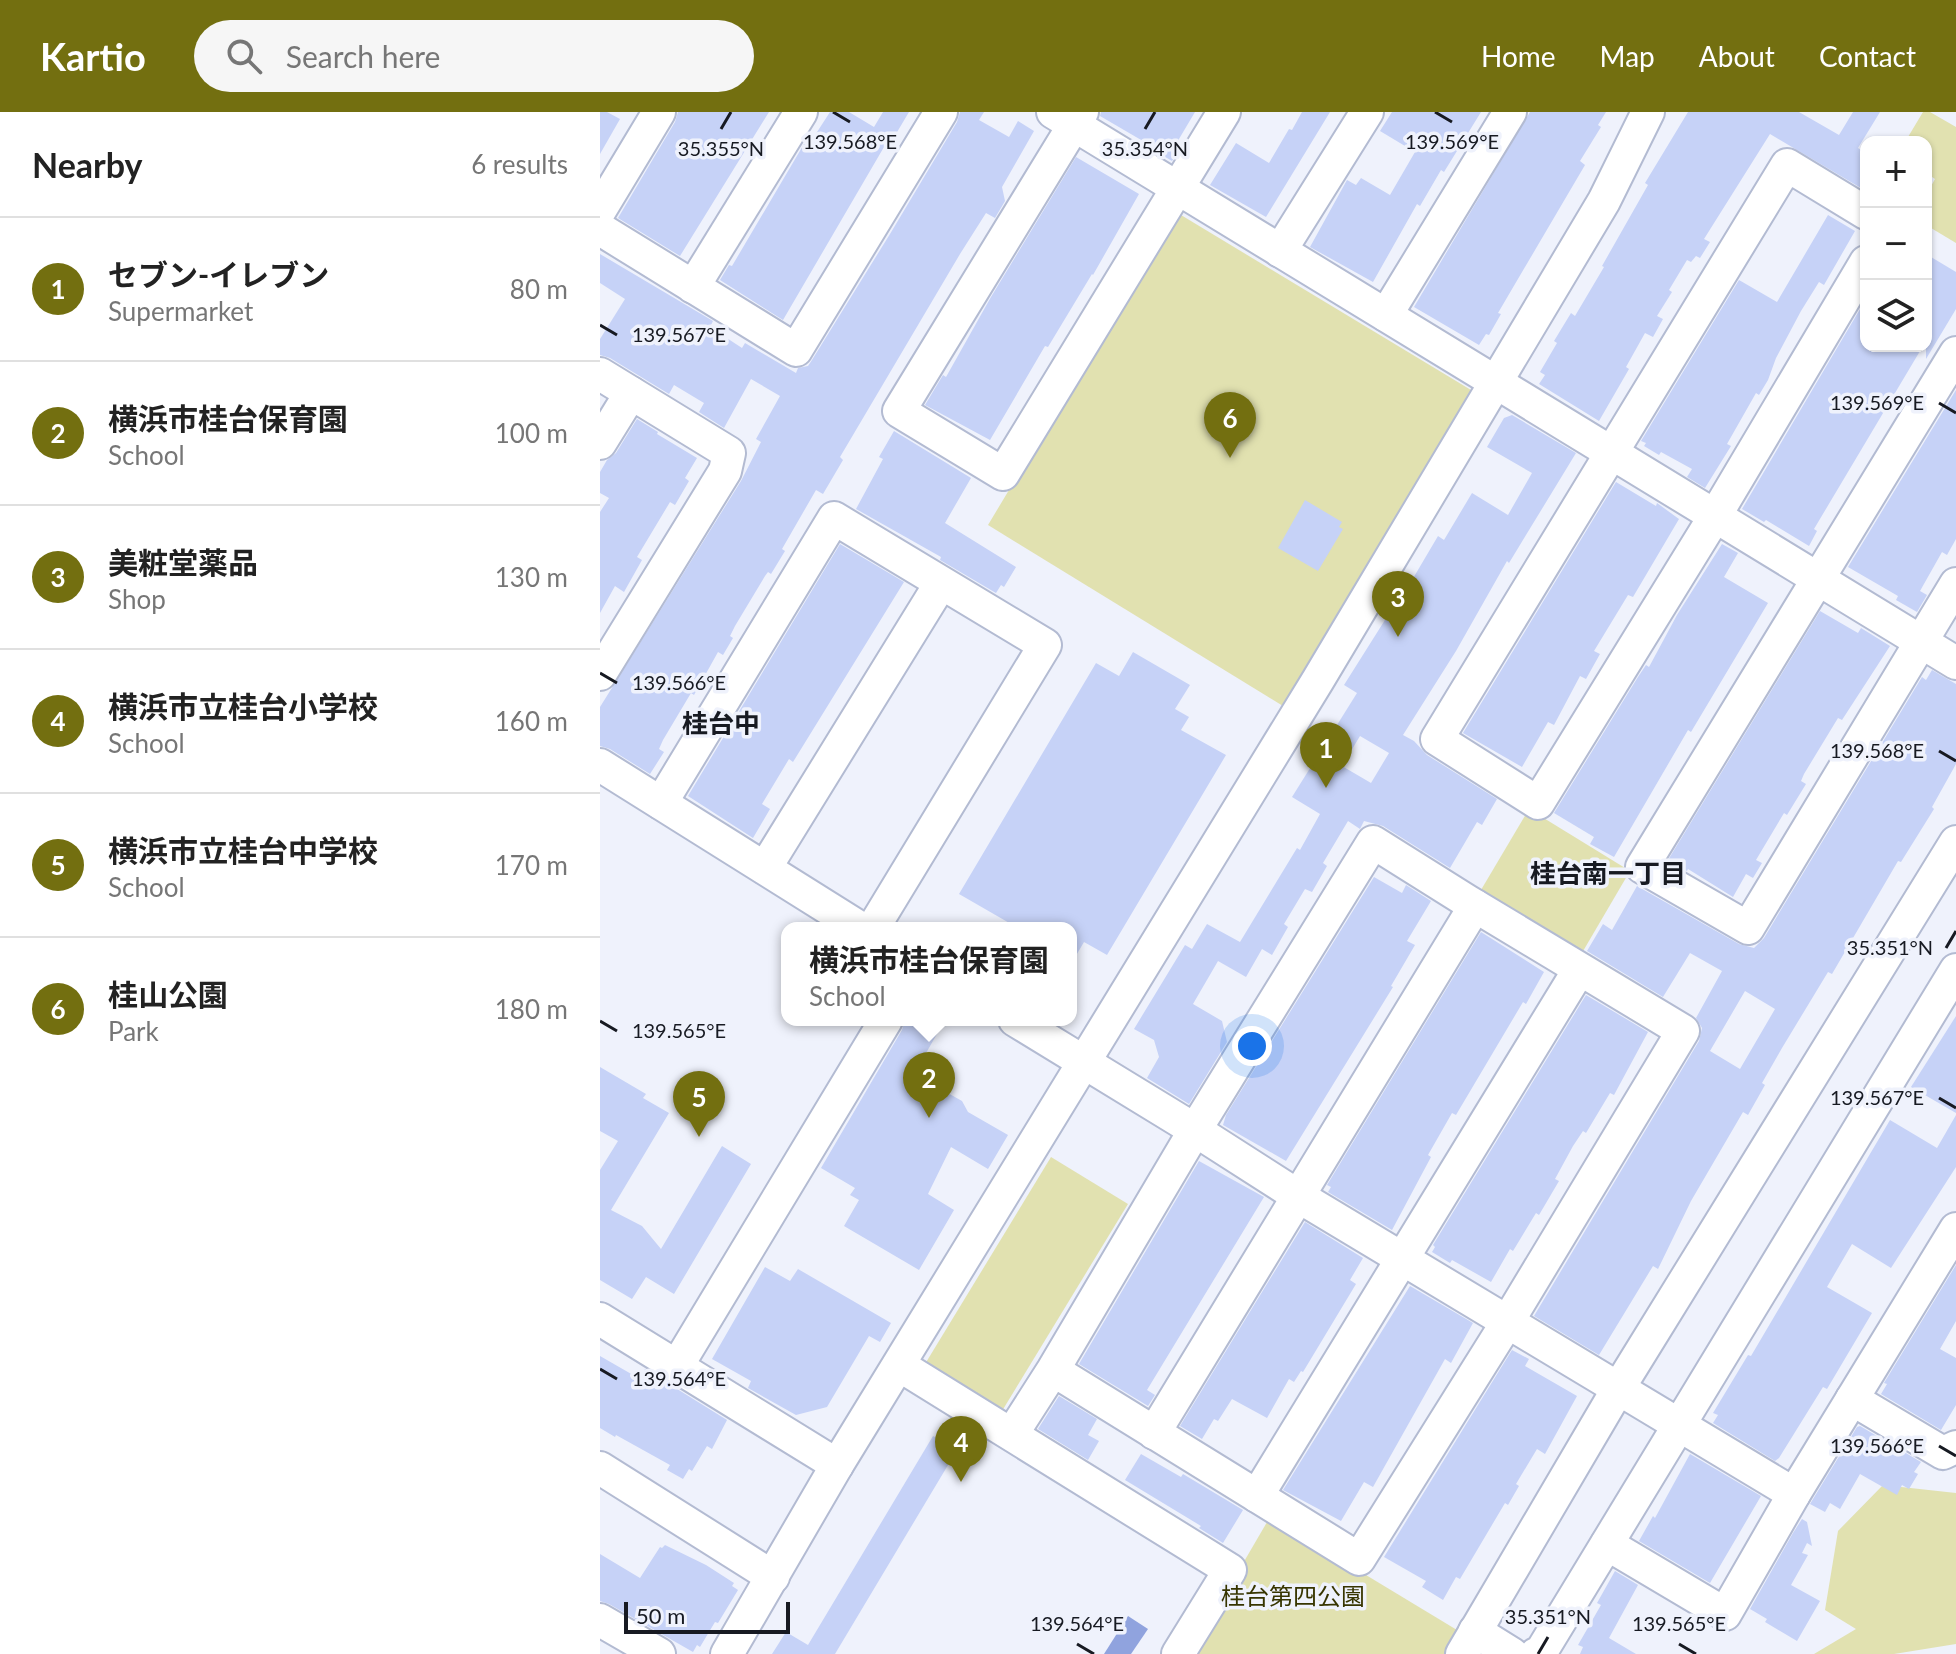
<!DOCTYPE html>
<meta charset="utf-8">
<style>
:root{--surface:#fff;--page:#f6f6f6;--text:#222;--muted:#767676;--line:#e0e0e0;--accent:#736f10}
body{margin:0;font-family:Lato,"Noto Sans JP",sans-serif;background:var(--page);color:var(--text)}
.controls{position:absolute;right:24px;top:24px;display:grid;overflow:hidden;border-radius:16px;box-shadow:0 2px 6px #0004}
.controls button{width:72px;height:72px;display:grid;place-items:center;padding:0;border:0;border-bottom:2px solid var(--line);background:var(--surface);color:var(--text);font:40px sans-serif}
.scale{position:absolute;left:24px;bottom:20px;width:166px;box-sizing:border-box;padding-left:8px;border:4px solid #171a22;border-top:0;font-size:22px;line-height:28px;white-space:nowrap;color:#171a22;-webkit-text-stroke:6px #eff2fc;paint-order:stroke}
.you{position:absolute;left:652px;top:934px;width:28px;height:28px;margin:-20px;border:6px solid #fff;border-radius:50%;background:#1a73e8;box-shadow:0 0 0 12px #1a73e833}
.badge{display:grid;place-items:center;width:52px;height:52px;border-radius:50%;background:var(--accent);color:#fff;font-size:26px;font-weight:700}
.pin{position:absolute;translate:-50% -66px;filter:drop-shadow(0 2px 4px #0008)}
.pin::after{content:'';position:absolute;top:42px;width:28px;height:24px;background:inherit;clip-path:polygon(0 0,100% 0,50% 100%)}
.popup{position:absolute;left:181px;top:810px;width:296px;height:104px;box-sizing:border-box;display:grid;place-content:center;border-radius:16px;background:var(--surface);filter:drop-shadow(0 2px 6px #0005);font-size:26px;white-space:nowrap;color:var(--muted)}
.popup b{font-size:30px;color:var(--text)}
.popup::after{content:'';position:absolute;left:50%;top:100%;margin-left:-16px;border:16px solid transparent;border-top-color:var(--surface)}
.list{margin:0;padding:0;list-style:none}
h2{display:flex;justify-content:space-between;align-items:center;height:104px;margin:0;padding:0 32px;font-size:34px}
h2 small{font-size:26px;font-weight:400;color:var(--muted)}
.list li{display:grid;grid-template-columns:52px 1fr auto;gap:24px;align-items:center;box-sizing:border-box;height:144px;padding:0 32px;border-top:2px solid var(--line)}
.list b{display:block;font-size:30px;white-space:nowrap}
.list p{margin:0;font-size:26px;white-space:nowrap;color:var(--muted)}
.list em{font-size:26px;font-style:normal;color:var(--muted)}
.icon{flex:none;width:44px;height:44px;fill:none;stroke:currentColor;stroke-width:2;stroke-linecap:round;stroke-linejoin:round}
.map{position:relative;flex:none;width:1356px;height:1542px;overflow:hidden}
header{display:flex;align-items:center;gap:48px;box-sizing:border-box;height:112px;padding:0 40px;background:var(--accent);color:#fff}
header strong{font-size:38px}
nav{display:flex;gap:44px;margin-inline-start:auto;font-size:28px}
.search{width:560px;height:72px;background:var(--page);display:flex;align-items:center;gap:20px;box-sizing:border-box;padding:0 28px;border-radius:44px;color:var(--muted);font-size:30px}
main{display:flex}
aside{flex:1;background:var(--surface)}
.map>svg:first-child{display:block}
.green{fill:#e1e1b0}
.water{fill:#90a3de}
.building{fill:#c6d2f7;fill-rule:evenodd}
.lines{fill:none;stroke-linecap:round;stroke-linejoin:round}
.minor-casing{stroke:#b3bbd2;stroke-width:36}
.minor{stroke:#fff;stroke-width:32}
.ticks{fill:none;stroke:#171a22;stroke-width:3}
.labels{text-anchor:middle;stroke-width:7;stroke-linejoin:round;paint-order:stroke}
.park-label{font-size:24px;fill:#373500;stroke:#eff2fc}
.neighbourhood-label{font-size:26px;font-weight:bold;fill:#171a22;stroke:#eff2fc}
.ticks-label{font-size:20px;text-anchor:middle;fill:#171a22;stroke:#eff2fc;stroke-width:7;stroke-linejoin:round;paint-order:stroke}
</style>
<header>
<strong>Kartio</strong>
<div class="search"><svg class="icon" aria-label="search" viewBox="0 0 24 24"><circle cx="10" cy="10" r="6"/><path d="M15 15l6 6"/></svg>Search here</div>
<nav><a>Home</a><a>Map</a><a>About</a><a>Contact</a></nav>
</header>
<main>
<aside>
<h2>Nearby<small>6 results</small></h2>
<ul class="list">
<li><span class="badge">1</span><div><b>セブン-イレブン</b><p>Supermarket</p></div><em>80 m</em></li>
<li><span class="badge">2</span><div><b>横浜市桂台保育園</b><p>School</p></div><em>100 m</em></li>
<li><span class="badge">3</span><div><b>美粧堂薬品</b><p>Shop</p></div><em>130 m</em></li>
<li><span class="badge">4</span><div><b>横浜市立桂台小学校</b><p>School</p></div><em>160 m</em></li>
<li><span class="badge">5</span><div><b>横浜市立桂台中学校</b><p>School</p></div><em>170 m</em></li>
<li><span class="badge">6</span><div><b>桂山公園</b><p>Park</p></div><em>180 m</em></li>
</ul>
</aside>
<div class="map">
<svg width="1356" height="1542" viewBox="0 0 1356 1542">
<rect width="100%" height="100%" fill="#eff2fc"/>
<g class="green">
<path d="M1323,0H1330L1356,15V131L1326,113V83L1335,67L1326,61V30H1305Z"/>
<path d="M576,100L871,278L683,594L388,413Z"/>
<path d="M929,697L1030,759L979,846L878,783Z"/>
<path d="M451,1045L528,1092L402,1299L325,1252Z"/>
<path d="M1283,1373L1356,1381V1532L1294,1542H1214L1256,1517L1225,1498L1238,1419Z"/>
<path d="M670,1405L857,1518L844,1542H590Z"/>
</g>
<path class="water" d="M528,1504L548,1517L531,1542H504Z"/>
<g class="building">
<path d="M0,0H7L20,7L0,42Z"/>
<path d="M78,0H169L80,144L18,106L75,10Z"/>
<path d="M230,0H249L274,15L283,0H309L287,37L284,35L183,208L120,168L129,153L132,154L204,32L208,34Z"/>
<path d="M360,0H384L379,8L409,25L418,9L434,19L402,75L405,89L395,106L386,101L360,142L240,345L243,348L223,382L216,378L182,437L185,439L171,462L168,460L165,464L135,514L130,524L133,526L123,543L118,540L94,583L91,581L63,628L59,637L64,640L50,662L10,637L0,634V595L141,369L161,330L156,327L180,284L151,267L124,316L99,300L104,291L74,273L69,282L10,246L0,243V227L25,187L0,171V142L113,209L110,215L142,236L145,231L196,261L198,256L208,254L212,248L290,122L357,10Z"/>
<path d="M501,0H595L576,32L581,34L572,49L547,34L548,32L500,4Z"/>
<path d="M702,0H730L666,105L610,73L636,31L669,51L689,17L692,18Z"/>
<path d="M792,0H881L844,60L841,58L820,94L817,92L773,170L710,135L747,68L756,73L761,66L790,83L815,40L780,19Z"/>
<path d="M930,0H1006L998,13L1001,15L980,49L985,53L898,201L901,202L889,223L886,222L879,233L814,195Z"/>
<path d="M1088,0H1199L1239,23L1253,0H1280L1258,36L1266,41V79L1170,22L1104,127L1110,130L1100,146L1096,144L1091,150L1087,148L1069,178L1072,180L1057,204L1063,207L1053,225L1045,221L1026,255L1029,257L999,309L939,272L945,263L940,260L957,231L954,229L971,201L975,204L1004,155L1002,154L1048,73L1045,71Z"/>
<path d="M476,45L539,82L493,163L492,162L448,235L445,234L390,328L325,293L343,263L346,265L391,185Z"/>
<path d="M1228,103L1255,119L1224,173L1219,170L1201,199L1176,246L1168,268L1159,283L1156,281L1127,332L1131,334L1105,376L1087,365L1092,357L1061,340L1059,343L1044,334L1046,331L1041,329L1139,168L1177,190Z"/>
<path d="M1326,142L1356,160V197L1326,247Z"/>
<path d="M1266,187V234H1323L1214,417L1217,419L1209,434L1166,408L1164,410L1142,397Z"/>
<path d="M1356,278V427L1347,443L1342,440L1320,479L1327,483L1317,500L1296,488L1298,484L1248,455Z"/>
<path d="M912,303L976,341L909,451L907,449L856,539L803,623L814,629L827,643L897,687L882,713L877,710L850,756L783,714L764,709L760,717L748,709L723,751L727,754L712,780L705,777L684,812L688,815L672,843L662,837L646,865L618,849L593,892L622,909L627,930L589,992L547,966L559,945L554,928L534,917L585,833L592,837L607,812L640,830L697,736L700,738L720,702L692,685L757,581L744,573L790,500L792,502L838,424L844,428L872,381L908,403L932,361L887,335L904,306ZM760,624L789,641L771,671L742,654Z"/>
<path d="M37,307L58,320L57,322L97,346L85,366L89,369L75,393L70,390L37,445L42,448L24,480L15,474L0,501V400L9,386L0,381V360L7,348L16,341Z"/>
<path d="M294,319L371,366L345,411L416,455L404,475L401,473L396,481L340,448L341,445L256,397L283,347L279,345Z"/>
<path d="M1016,370L1056,394L1057,391L1079,407L1033,485L1028,483L994,539L1000,542L986,567L980,564L954,613L948,610L922,655L863,621Z"/>
<path d="M705,388L742,410L739,415L743,417L718,459L678,436Z"/>
<path d="M240,432L304,470L193,650L189,647L162,692L170,697L153,726L88,684Z"/>
<path d="M1122,432L1138,441L1124,465L1168,491L1091,620L1088,618L1014,745L990,732L994,725L954,701L1038,565L1046,553L1049,555L1077,503Z"/>
<path d="M1220,499L1258,521L1261,516L1290,534L1242,608L1238,606L1204,662L1201,669L1206,672L1187,703L1184,701L1156,748L1162,751L1153,766L1146,762L1133,785L1088,757L1087,759L1068,748Z"/>
<path d="M533,540L590,573L575,597L589,605L581,618L626,643L507,843L484,830L471,852V816H418L359,782L496,551L519,564Z"/>
<path d="M1332,558L1356,572V652L1332,695L1334,697L1301,750L1298,749L1232,862L1228,860L1182,936L1162,971L1165,973L1148,1003L1143,1000L1091,1089L1058,1157L1053,1154L999,1243L934,1204L1099,929L1102,916L1096,906L1122,859L1090,841L1063,885L987,839L1003,812L1012,818L1037,774L1139,832L1154,836L1164,826L1322,565L1326,568ZM1145,879L1175,897L1140,957L1110,939Z"/>
<path d="M774,765L802,781L806,773L831,789L807,829L815,833L791,874L793,875L686,1049L623,1013L626,1003Z"/>
<path d="M881,820L944,860L926,892L923,890L856,1003L852,1001L828,1043L831,1045L792,1118L728,1080L731,1075L727,1073Z"/>
<path d="M986,883L1048,920L1014,983L1010,981L986,1021L983,1019L973,1034L955,1067L959,1069L939,1103L936,1101L913,1139L910,1137L891,1170L852,1148L850,1151L832,1140L835,1135L833,1133Z"/>
<path d="M1356,904V1001L1311,975Z"/>
<path d="M305,908H345L314,962L362,989L368,1000L408,1023L388,1057L351,1035L328,1082L354,1098L319,1158L244,1114L259,1088L250,1083L255,1076L221,1056L302,918Z"/>
<path d="M0,955L46,982L43,986L69,1001L11,1098L42,1114L61,1137L122,1034L151,1052L74,1182L46,1165L32,1187L0,1168V1058L18,1029L0,1019Z"/>
<path d="M1356,1003V1055L1291,1156L1252,1132L1227,1175L1272,1201L1227,1277L1223,1275L1179,1346L1175,1349L1113,1311L1118,1303L1113,1301L1148,1243L1151,1244L1290,1008L1337,1036Z"/>
<path d="M599,1049L664,1085L547,1278L555,1283L548,1294L479,1252Z"/>
<path d="M705,1110L763,1146L750,1168L756,1172L703,1260L701,1259L694,1270L689,1267L667,1306L632,1287L618,1309L614,1307L602,1327L580,1314Z"/>
<path d="M1356,1153V1209L1340,1237L1356,1246V1293L1341,1318L1281,1282L1287,1272L1284,1271Z"/>
<path d="M165,1155L190,1169L198,1157L291,1211L280,1230L269,1224L227,1295L196,1303L148,1276L151,1269L112,1247Z"/>
<path d="M810,1174L873,1211L851,1251L845,1247L773,1375L764,1370L741,1409L683,1378Z"/>
<path d="M912,1238L929,1247L925,1254L977,1284L945,1342L937,1337L916,1372L919,1374L908,1393L905,1391L860,1467L856,1465L843,1488L822,1475L826,1469L784,1445Z"/>
<path d="M0,1244L40,1267L45,1257L127,1308L112,1337L107,1334L92,1359L89,1357L83,1367L67,1358L70,1353L16,1323L15,1325L0,1316Z"/>
<path d="M459,1284L497,1307L488,1323L499,1329L488,1348L438,1317Z"/>
<path d="M1260,1314L1321,1350L1314,1360L1318,1362L1309,1377L1302,1373L1297,1383L1260,1362L1240,1397L1230,1391L1225,1400L1210,1392L1257,1315Z"/>
<path d="M333,1324L357,1338L235,1542H172L186,1520L208,1533Z"/>
<path d="M541,1342L581,1365L583,1362L643,1398L623,1431L599,1416L601,1414L525,1368Z"/>
<path d="M1090,1342L1161,1384L1110,1471L1039,1429L1053,1404L1055,1406Z"/>
<path d="M1202,1407L1207,1410L1212,1434L1207,1431L1202,1441L1208,1443L1191,1473L1220,1489L1197,1529L1165,1510L1167,1507L1150,1497L1193,1421L1202,1427L1193,1421Z"/>
<path d="M65,1433L106,1453L134,1471L132,1474L138,1478L118,1511L115,1510L100,1535L97,1533L93,1540L9,1492L0,1489V1442L40,1466L60,1435L62,1436Z"/>
<path d="M1015,1459L1038,1473L1009,1526L1036,1542H980L983,1535L978,1533L1001,1493L997,1491Z"/>
</g>
<g class="lines">
<g class="minor-casing">
<g id="minor">
<path d="M453,0L1356,551"/>
<path d="M482,0L299,299L403,362L624,0"/>
<path d="M0,98L59,0"/>
<path d="M1266,101L1187,53L837,627L938,691L1115,404L1266,150"/>
<path d="M0,117L196,238L341,0"/>
<path d="M680,139L767,0"/>
<path d="M93,175L201,0"/>
<path d="M786,203L910,0"/>
<path d="M1356,241L1042,755L1148,816L1356,472"/>
<path d="M0,262L129,341L125,359L0,562"/>
<path d="M0,331L31,281"/>
<path d="M0,653L260,816"/>
<path d="M61,691L234,406L445,533L273,816"/>
<path d="M165,756L341,471"/>
<path d="M415,908L595,1018L698,1084L1194,1382"/>
<path d="M0,1207L237,1353"/>
<path d="M299,1253L630,1458L578,1542"/>
<path d="M77,1254L286,908"/>
<path d="M1252,1287L1343,1341L1356,1335"/>
<path d="M554,1321L875,794"/>
<path d="M412,1322L453,1258L595,1018L773,730L867,789L1083,919L908,1209L759,1447L453,1258"/>
<path d="M0,1356L173,1465"/>
<path d="M657,1384L979,858"/>
<path d="M1007,1432L1125,1502L1194,1382L1356,1117"/>
<path d="M0,1508L59,1542"/>
<path d="M875,1519L912,1542"/>
<path d="M127,1542L237,1353L718,568L1004,89L1048,0"/>
<path d="M862,1542L1018,1277L1356,730"/>
<path d="M936,1542L941,1540L1356,858"/>
</g>
</g>
<use href="#minor" class="minor"/>
</g>
<path class="ticks" d="M233,0L250,10M835,0L852,10M121,17L131,0M545,17L555,0M0,213L17,223M1339,291L1356,301M0,561L17,571M1339,639L1356,649M1346,836L1356,819M0,909L17,919M1339,986L1356,996M0,1257L17,1267M1339,1334L1356,1344M477,1532L494,1542M1079,1532L1096,1542M938,1542L948,1525"/>
<g class="labels">
<g class="park-label">
<text x="693" y="1493">桂台第四公園</text>
</g>
<g class="neighbourhood-label">
<text x="121" y="621">桂台中</text>
<text x="1008" y="771">桂台南一丁目</text>
</g>
</g>
<g class="ticks-label">
<text x="250" y="37">139.568°E</text>
<text x="852" y="37">139.569°E</text>
<text x="121" y="44">35.355°N</text>
<text x="545" y="44">35.354°N</text>
<text x="79" y="230">139.567°E</text>
<text x="1277" y="298">139.569°E</text>
<text x="79" y="578">139.566°E</text>
<text x="1277" y="646">139.568°E</text>
<text x="1290" y="843">35.351°N</text>
<text x="79" y="926">139.565°E</text>
<text x="1277" y="993">139.567°E</text>
<text x="79" y="1274">139.564°E</text>
<text x="1277" y="1341">139.566°E</text>
<text x="948" y="1512">35.351°N</text>
<text x="477" y="1519">139.564°E</text>
<text x="1079" y="1519">139.565°E</text>
</g>
</svg>
<div class="controls">
<button>+</button>
<button>−</button>
<button><svg class="icon" aria-label="layers" viewBox="0 0 24 24"><path d="M12 4l9 5-9 5-9-5zM3 14l9 5 9-5"/></svg></button>
</div>
<div class="scale">50 m</div>
<div class="you"></div>
<div class="pin badge" style="left:726px;top:676px">1</div>
<div class="pin badge" style="left:329px;top:1006px">2</div>
<div class="popup"><b>横浜市桂台保育園</b>School</div>
<div class="pin badge" style="left:798px;top:525px">3</div>
<div class="pin badge" style="left:361px;top:1370px">4</div>
<div class="pin badge" style="left:99px;top:1025px">5</div>
<div class="pin badge" style="left:630px;top:346px">6</div>
</div>
</main>
